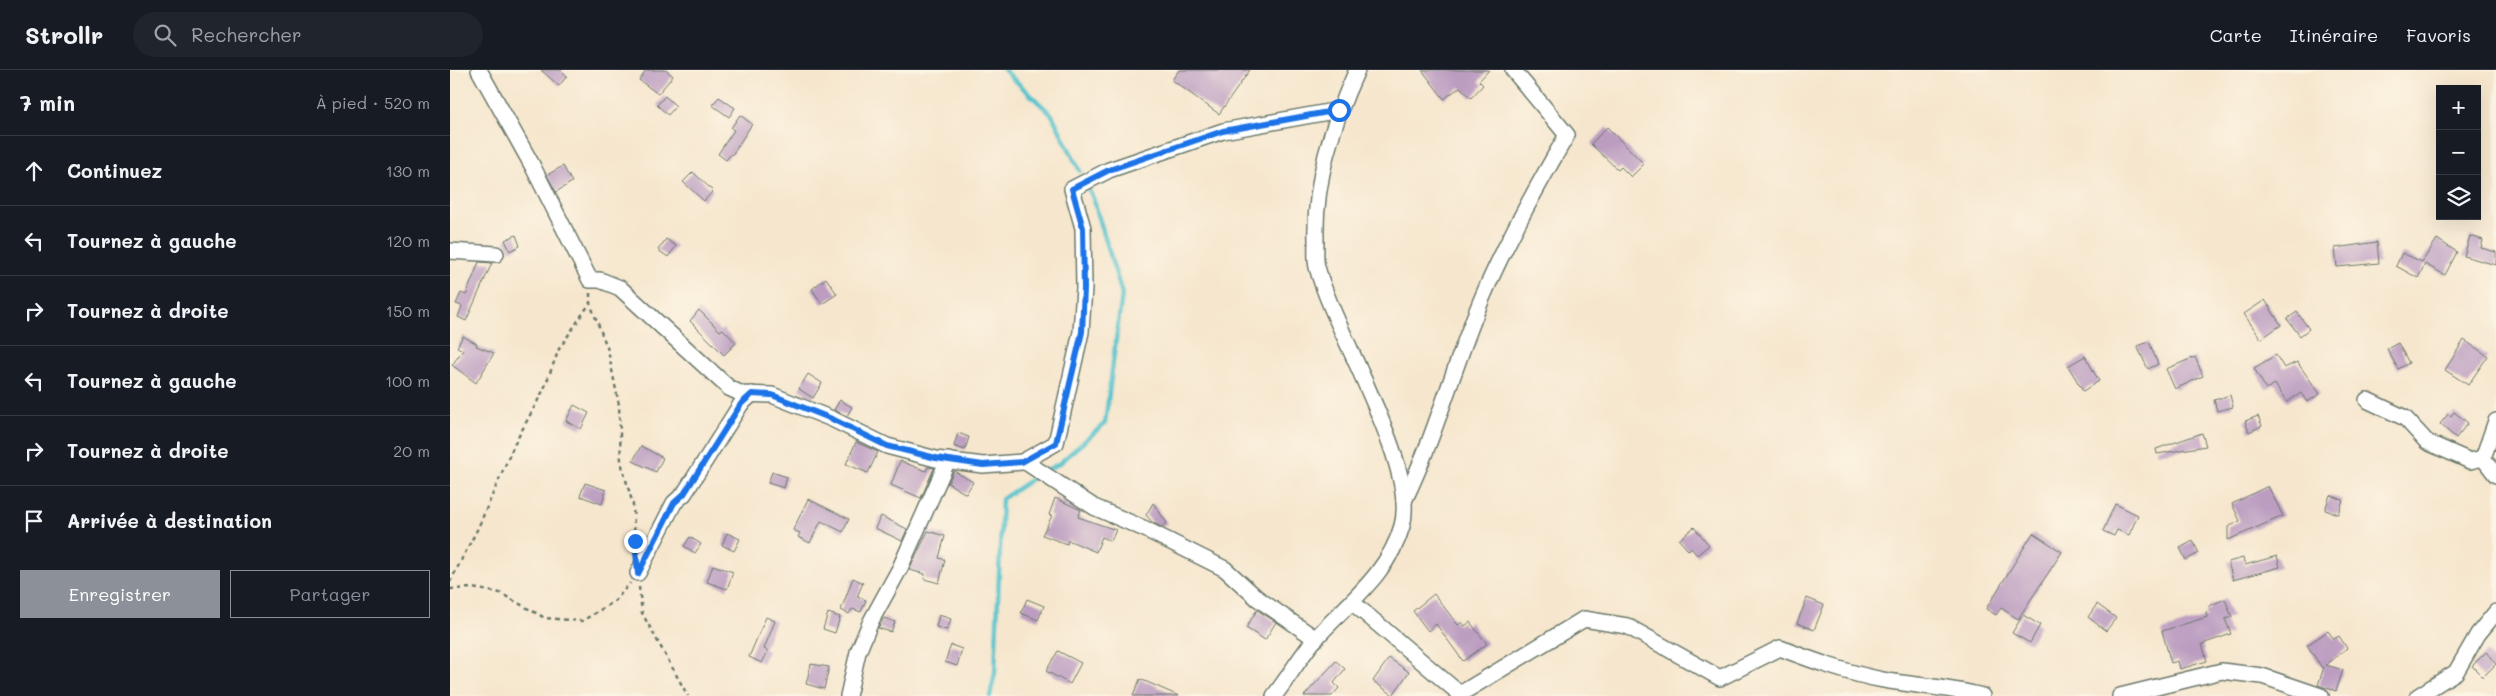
<!DOCTYPE html>
<html lang="fr">
<meta charset="utf-8">
<style>
:root{--surface:#171b24;--page:#20242c;--text:#f1f3f6;--muted:#9ea1a6;--line:#363941;--accent:#8c9099}
body{margin:0;font-family:Mali,sans-serif;background:var(--page);color:var(--text)}
.controls{position:absolute;right:15px;top:15px;display:grid;overflow:hidden;border-radius:0px;box-shadow:0 5px 20px #0002}
.controls button{width:45px;height:45px;display:grid;place-items:center;padding:0;border:0;border-bottom:1px solid var(--line);background:var(--surface);color:var(--text);font:25px sans-serif}
.stop{position:absolute;width:15px;height:15px;margin:-11px;border:4px solid #1a73e8;border-radius:50%;background:#fff}
.stop.end{background:#1a73e8;border-color:#fff;box-shadow:0 1px 5px #0008}
.list{margin:0;padding:0;list-style:none}
h2{display:flex;justify-content:space-between;align-items:center;height:65px;margin:0;padding:0 20px;font-size:21px}
h2 small{font-size:16px;font-weight:400;color:var(--muted)}
.list li{display:grid;grid-template-columns:32px 1fr auto;gap:15px;align-items:center;box-sizing:border-box;height:70px;padding:0 20px;border-top:1px solid var(--line)}
.list b{display:block;font-size:19px;white-space:nowrap}
.list em{font-size:16px;font-style:normal;color:var(--muted)}
.actions{display:flex;gap:10px;padding:15px 20px}
.actions a{flex:1;padding:11px 0;border:1px solid var(--accent);border-radius:0px;text-align:center;font-size:18px;color:var(--accent)}
.actions .main{background:var(--accent);color:#fff}
.icon{flex:none;width:28px;height:28px;fill:none;stroke:currentColor;stroke-width:2;stroke-linecap:round;stroke-linejoin:round}
.map{position:relative;flex:none;width:2046px;height:626px;overflow:hidden}
header{display:flex;align-items:center;gap:30px;box-sizing:border-box;height:70px;padding:0 25px;background:var(--surface);border-bottom:1px solid var(--line)}
header strong{font-size:24px}
nav{display:flex;gap:28px;margin-inline-start:auto;font-size:18px}
.search{width:350px;height:45px;background:var(--page);display:flex;align-items:center;gap:12px;box-sizing:border-box;padding:0 18px;border-radius:28px;color:var(--muted);font-size:19px}
main{display:flex}
aside{flex:1;background:var(--surface)}
.map>svg:first-child{display:block}
.lines{fill:none;stroke-linecap:round;stroke-linejoin:round}
.stream{stroke:#55c2cc;stroke-width:4.5}
.building{fill:#bc9dc1}
.minor-casing{stroke:#6a786a;stroke-width:18}
.path{stroke:#6a786a;stroke-width:2.5;stroke-dasharray:4 4;stroke-linecap:butt}
.minor{stroke:#fff;stroke-width:15}
.route{stroke:#1a73e8;stroke-width:6}
</style>
<header>
<strong>Strollr</strong>
<div class="search"><svg class="icon" aria-label="search" viewBox="0 0 24 24"><circle cx="10" cy="10" r="6"/><path d="M15 15l6 6"/></svg>Rechercher</div>
<nav><a>Carte</a><a>Itinéraire</a><a>Favoris</a></nav>
</header>
<main>
<aside>
<h2>7 min<small>À pied · 520 m</small></h2>
<ul class="list">
<li><svg class="icon" aria-label="ahead" viewBox="0 0 24 24"><path d="M12 20V5M6 11l6-6 6 6"/></svg><div><b>Continuez</b></div><em>130 m</em></li>
<li><svg class="icon" aria-label="left" viewBox="0 0 24 24"><path d="M17 20v-9H6M10 6l-5 5 5 5"/></svg><div><b>Tournez à gauche</b></div><em>120 m</em></li>
<li><svg class="icon" aria-label="right" viewBox="0 0 24 24"><path d="M7 20v-9h11M14 6l5 5-5 5"/></svg><div><b>Tournez à droite</b></div><em>150 m</em></li>
<li><svg class="icon" aria-label="left" viewBox="0 0 24 24"><path d="M17 20v-9H6M10 6l-5 5 5 5"/></svg><div><b>Tournez à gauche</b></div><em>100 m</em></li>
<li><svg class="icon" aria-label="right" viewBox="0 0 24 24"><path d="M7 20v-9h11M14 6l5 5-5 5"/></svg><div><b>Tournez à droite</b></div><em>20 m</em></li>
<li><svg class="icon" aria-label="arrive" viewBox="0 0 24 24"><path d="M6 21V4h12l-3 4 3 4H6"/></svg><div><b>Arrivée à destination</b></div></li>
</ul>
<div class="actions"><a class="main">Enregistrer</a><a>Partager</a></div>
</aside>
<div class="map">
<svg width="2046" height="626" viewBox="0 0 2046 626">
<rect width="100%" height="100%" fill="#fcf5e5"/>
<filter id="ink" filterUnits="userSpaceOnUse"><feTurbulence type="fractalNoise" baseFrequency=".02" numOctaves="2"/><feDisplacementMap in="SourceGraphic" scale="10" xChannelSelector="R" yChannelSelector="G"/><feConvolveMatrix kernelMatrix="1 2 1 2 8 2 1 2 1" color-interpolation-filters="sRGB"/></filter>
<filter id="wash" filterUnits="userSpaceOnUse"><feTurbulence type="fractalNoise" baseFrequency=".0096" numOctaves="4" result="noise"/><feDisplacementMap in="SourceGraphic" scale="20" xChannelSelector="R" yChannelSelector="G"/><feGaussianBlur stdDeviation="1.12" result="paint"/><feColorMatrix in="noise" values="0 0 0 0 0 0 0 0 0 0 0 0 0 0 0 0 0 1.4 0 .05"/><feComposite in="paint" operator="in"/></filter>
<g filter="url(#wash)">
<rect width="100%" height="100%" fill="#f6e6cd"/>
<g class="lines">
<g class="stream">
<path d="M554,0L602,45L630,101"/>
<path d="M595,401L610,393L655,353L672,224L643,128L637,116"/>
<path d="M540,626L545,603L552,429L588,405"/>
</g>
</g>
<g id="blocks">
<g class="building">
<path d="M91,0H111L117,6L109,16Z"/>
<path d="M196,0H216L223,6L208,24L189,10Z"/>
<path d="M729,0H800L769,44L722,10Z"/>
<path d="M972,0H1039L1029,11L1033,15L1021,28L1010,17L994,29Z"/>
<path d="M215,26L226,36L218,45L207,35Z"/>
<path d="M269,27L285,38L279,47L262,35Z"/>
<path d="M290,45L302,54L282,85L281,84L276,90L268,84L284,60L281,58Z"/>
<path d="M1157,57L1194,94L1181,107L1171,97L1168,100L1141,74Z"/>
<path d="M113,96L122,112L106,122L97,105Z"/>
<path d="M243,102L263,121L254,131L233,112Z"/>
<path d="M66,165L70,176L60,181L55,170Z"/>
<path d="M2020,166L2033,170L2031,178L2046,182V195L2014,186Z"/>
<path d="M216,169L226,176L218,187L208,180Z"/>
<path d="M1987,169L2007,182L1995,205L1975,194L1968,208L1946,196L1952,183L1972,192Z"/>
<path d="M1927,172L1929,193L1887,197L1885,178Z"/>
<path d="M29,192L42,193L16,251L8,247L12,236L6,234L11,223L16,225Z"/>
<path d="M376,208L387,224L372,234L362,219Z"/>
<path d="M1815,230L1831,255L1811,269L1794,244Z"/>
<path d="M249,240L270,261L273,259L286,273L274,285L240,251Z"/>
<path d="M1847,242L1859,259L1850,266L1837,249Z"/>
<path d="M13,266L27,274L26,276L44,283L26,313L2,295L13,280L7,277Z"/>
<path d="M2014,270L2038,286L2018,315L1995,300Z"/>
<path d="M1699,272L1708,294L1698,299L1687,276Z"/>
<path d="M1948,273L1959,293L1948,299L1937,279Z"/>
<path d="M1826,285L1834,298L1847,292L1870,324L1857,332L1851,323L1837,332L1825,314L1816,319L1804,298Z"/>
<path d="M1635,286L1649,311L1633,321L1618,296Z"/>
<path d="M1745,287L1753,306L1725,319L1716,299Z"/>
<path d="M358,304L372,313L363,328L349,319Z"/>
<path d="M1780,325L1783,337L1767,341L1764,330Z"/>
<path d="M390,330L402,337L397,346L384,340Z"/>
<path d="M124,335L139,343L131,359L116,351Z"/>
<path d="M2004,342L2018,353L2006,368L1990,354L1998,344L2001,346Z"/>
<path d="M1808,346L1812,356L1799,362L1795,351Z"/>
<path d="M508,363L519,367L515,380L504,376Z"/>
<path d="M1752,363L1756,376L1707,384L1706,379Z"/>
<path d="M406,372L428,382L418,403L396,394Z"/>
<path d="M191,376L213,388L206,402L183,391Z"/>
<path d="M450,391L476,401L478,397L484,398L471,428L441,415Z"/>
<path d="M504,401L523,412L516,424L498,413Z"/>
<path d="M322,402L337,407L334,418L318,413Z"/>
<path d="M135,413L156,420L152,434L130,426Z"/>
<path d="M1818,416L1833,446L1778,470V457L1790,451L1782,434Z"/>
<path d="M1880,425L1893,430L1888,444L1875,440Z"/>
<path d="M605,428L631,440L628,447L666,460L661,471L652,467L646,482L618,470L617,474L592,465L602,446L599,445Z"/>
<path d="M358,429L399,449L393,462L371,451L360,473L348,467L350,463L343,460Z"/>
<path d="M703,433L717,453L712,457L702,452L696,445Z"/>
<path d="M1665,434L1688,445L1679,465L1667,460L1664,466L1653,461Z"/>
<path d="M431,446L457,459L452,471L425,458Z"/>
<path d="M1244,457L1259,475L1247,485L1241,478L1238,480L1229,470Z"/>
<path d="M478,461L495,466L489,488L495,490L489,513L474,509L475,504L459,500Z"/>
<path d="M277,463L290,469L284,481L272,475Z"/>
<path d="M1583,463L1612,482L1568,549L1551,538L1546,545L1536,539Z"/>
<path d="M240,467L251,474L245,483L234,476Z"/>
<path d="M1743,471L1749,483L1736,490L1730,478Z"/>
<path d="M1827,486L1830,497L1783,510L1778,492L1793,488L1795,495Z"/>
<path d="M263,495L283,502L277,519L257,512Z"/>
<path d="M403,508L413,513L407,527L416,530L411,542L402,539L399,544L391,540Z"/>
<path d="M984,524L1008,555L1012,552L1015,556L1020,552L1037,574L1013,591L986,554L978,561L963,541Z"/>
<path d="M1357,528L1374,535L1364,560L1347,553Z"/>
<path d="M577,529L594,536L588,550L571,543Z"/>
<path d="M1775,529L1782,547L1775,549L1781,564L1752,574L1757,591L1730,599L1728,591L1721,593L1712,561L1757,547L1756,542L1760,540L1759,536Z"/>
<path d="M1647,534L1666,548L1656,561L1638,547Z"/>
<path d="M807,540L826,552L815,570L796,558Z"/>
<path d="M378,543L390,547L385,563L373,559Z"/>
<path d="M489,545L501,549L497,560L486,557Z"/>
<path d="M1573,545L1590,555L1580,573L1562,563Z"/>
<path d="M316,547L325,551L314,579L318,581L312,593L299,587Z"/>
<path d="M434,548L445,552L441,562L428,558Z"/>
<path d="M1878,561L1884,569L1889,566L1897,578L1876,595L1893,600L1886,621L1868,615L1874,597L1872,598L1857,575Z"/>
<path d="M501,575L512,579L507,596L495,592Z"/>
<path d="M608,581L631,593L620,614L596,601Z"/>
<path d="M2036,582L2046,594L2033,607L2022,596Z"/>
<path d="M939,588L959,602L943,625L923,611Z"/>
<path d="M886,591L895,599L884,613L889,618L882,626H854Z"/>
<path d="M361,594L379,597L374,619L356,614Z"/>
<path d="M690,609L729,626H683Z"/>
</g>
</g>
</g>
<g filter="url(#ink)">
<use href="#blocks" fill-opacity="0" stroke="#6a786a" stroke-width="1"/>
<g class="lines">
<g class="minor-casing">
<g id="minor">
<path d="M29,0L82,95L140,210H150L170,218L279,318L292,324L322,325L382,349L437,376L486,389L533,395L572,392L606,373L631,262L634,218L633,158L622,119L659,100L773,61L889,40"/>
<path d="M0,181L46,184"/>
<path d="M1917,330L1955,348L1977,372L2020,391L2033,388"/>
<path d="M2046,351L2033,388L2046,405"/>
<path d="M574,391L644,437L695,459L775,499L807,528L866,569"/>
<path d="M954,431C986,365 1004,294 1033,226C1057,170 1086,118 1117,65L1063,0"/>
<path d="M188,503L224,433L234,424L291,334L302,324"/>
<path d="M903,533L1010,624L1134,549L1177,556L1270,608L1330,578C1364,591 1397,603 1433,610C1466,616 1499,617 1532,626"/>
<path d="M398,626L408,582L421,551L450,498L498,390"/>
<path d="M824,626C839,607 851,585 866,568C898,533 939,503 952,456C969,396 884,262 867,197C865,189 866,179 866,170C864,111 882,54 907,0"/>
<path d="M1670,626L1772,601L1812,606L1871,626"/>
<path d="M1968,626L2006,602L2028,564L2046,542"/>
</g>
</g>
<g class="path">
<path d="M140,223V233L158,280L169,335L171,392L183,435L185,474"/>
<path d="M0,512L28,458L64,375L94,319L109,279L140,233"/>
<path d="M189,517L192,543L238,626"/>
<path d="M0,519L23,518L50,523L95,548L132,551L165,531L180,513"/>
</g>
<use href="#minor" class="minor"/>
</g>
</g>
<g class="lines" filter="url(#ink)">
<path class="route" d="M185,471L188,504L224,433L234,424L291,334L302,324L322,325L382,349L437,376L486,388L533,395L572,392L606,373L632,262L634,218L633,158L622,119L659,100L773,61L889,40"/>
</g>
</svg>
<div class="controls">
<button>+</button>
<button>−</button>
<button><svg class="icon" aria-label="layers" viewBox="0 0 24 24"><path d="M12 4l9 5-9 5-9-5zM3 14l9 5 9-5"/></svg></button>
</div>
<div class="stop" style="left:889px;top:40px"></div>
<div class="stop end" style="left:185px;top:471px"></div>
</div>
</main>
